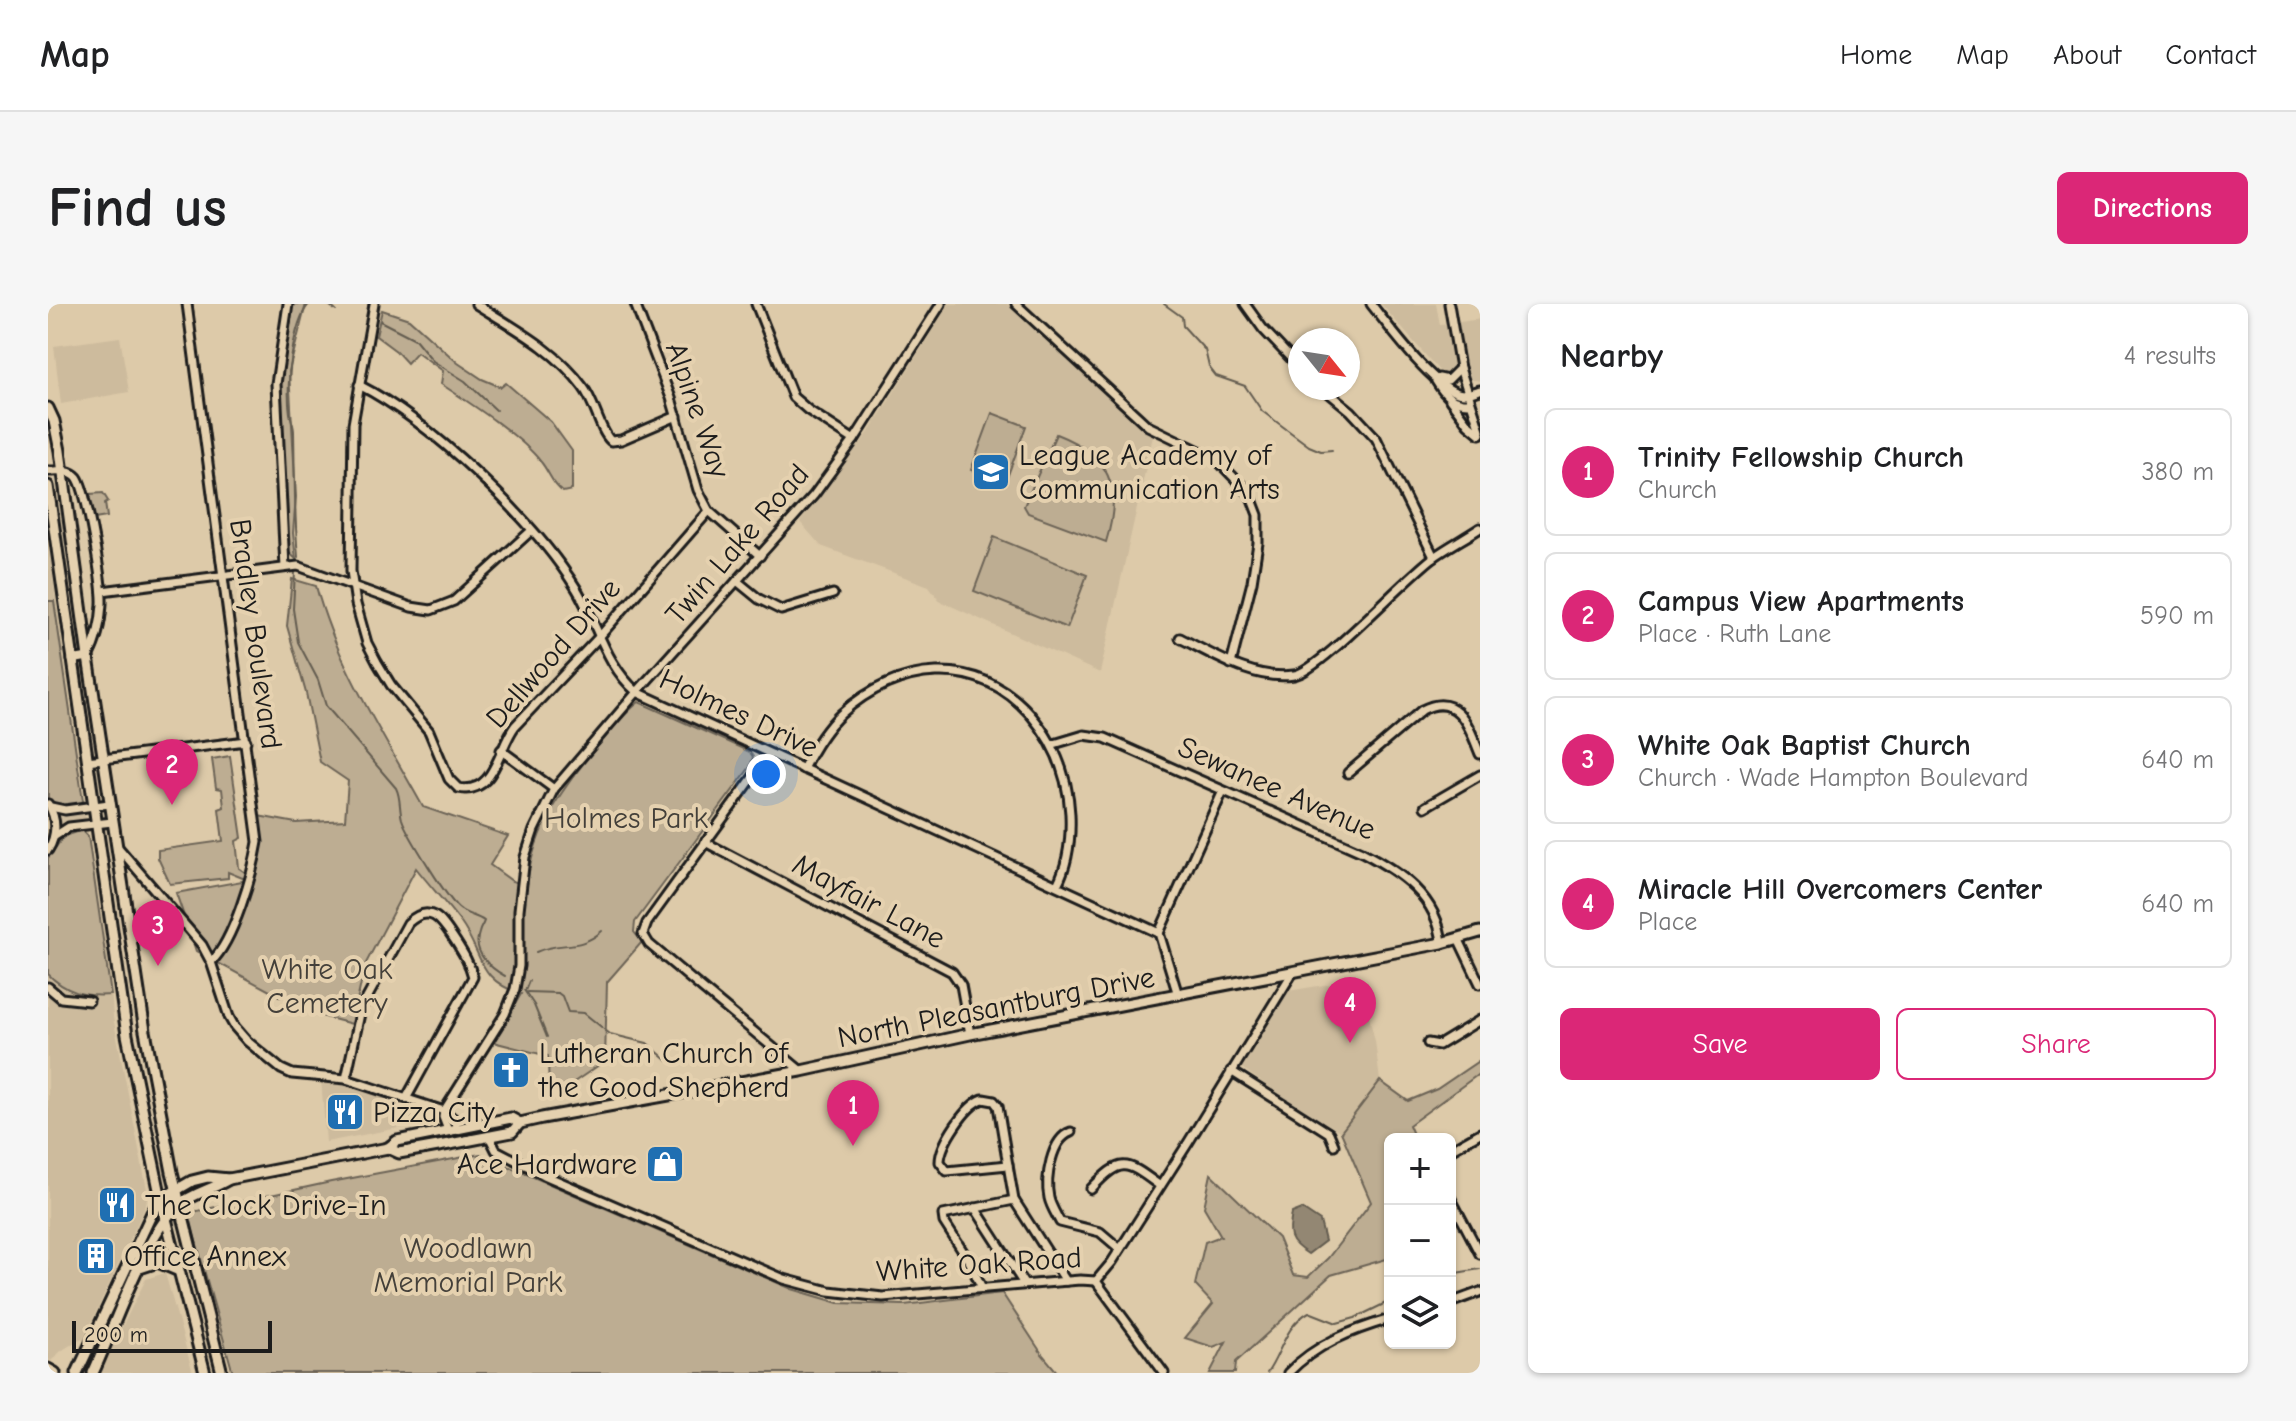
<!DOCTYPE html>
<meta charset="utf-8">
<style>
:root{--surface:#fff;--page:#f6f6f6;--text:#202124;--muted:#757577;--line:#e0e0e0;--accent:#db2777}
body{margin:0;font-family:"Comic Neue",sans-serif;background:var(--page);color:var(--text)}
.controls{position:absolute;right:24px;bottom:24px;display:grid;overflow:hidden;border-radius:12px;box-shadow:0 2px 6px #0004}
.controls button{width:72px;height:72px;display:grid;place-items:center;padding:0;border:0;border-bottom:2px solid var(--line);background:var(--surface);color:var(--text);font:40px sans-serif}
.compass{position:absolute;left:1240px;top:24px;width:72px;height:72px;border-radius:50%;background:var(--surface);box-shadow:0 2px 6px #0004;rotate:120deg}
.scale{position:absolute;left:24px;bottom:20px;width:200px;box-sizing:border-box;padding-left:8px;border:4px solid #1c1c1c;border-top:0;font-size:22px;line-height:28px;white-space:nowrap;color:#1c1c1c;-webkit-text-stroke:6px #e5d1af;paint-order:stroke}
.you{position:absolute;left:718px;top:470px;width:28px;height:28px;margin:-20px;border:6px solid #fff;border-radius:50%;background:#1a73e8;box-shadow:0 0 0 12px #1a73e833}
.badge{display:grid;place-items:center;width:52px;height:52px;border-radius:50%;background:var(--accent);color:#fff;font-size:26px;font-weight:700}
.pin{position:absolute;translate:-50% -66px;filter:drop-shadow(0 2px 4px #0008)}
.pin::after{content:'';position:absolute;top:42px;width:28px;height:24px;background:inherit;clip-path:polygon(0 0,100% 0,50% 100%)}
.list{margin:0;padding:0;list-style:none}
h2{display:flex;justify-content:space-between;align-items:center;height:104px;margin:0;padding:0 32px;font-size:34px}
h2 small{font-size:26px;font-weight:400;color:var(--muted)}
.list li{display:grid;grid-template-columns:52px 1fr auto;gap:24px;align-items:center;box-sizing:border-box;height:128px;margin:0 16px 16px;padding:0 16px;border:2px solid var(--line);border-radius:12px}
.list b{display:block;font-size:30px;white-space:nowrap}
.list p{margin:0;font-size:26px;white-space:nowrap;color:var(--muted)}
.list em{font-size:26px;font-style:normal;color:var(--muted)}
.actions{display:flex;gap:16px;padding:24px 32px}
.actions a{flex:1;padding:18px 0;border:2px solid var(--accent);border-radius:12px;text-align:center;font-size:28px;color:var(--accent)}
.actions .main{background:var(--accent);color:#fff}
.icon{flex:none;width:44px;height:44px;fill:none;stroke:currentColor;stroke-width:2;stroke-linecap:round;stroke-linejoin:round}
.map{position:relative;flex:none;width:1432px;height:1069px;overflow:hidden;border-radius:12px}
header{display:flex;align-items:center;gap:48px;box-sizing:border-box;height:112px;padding:0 40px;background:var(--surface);border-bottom:2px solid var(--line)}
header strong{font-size:38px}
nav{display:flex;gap:44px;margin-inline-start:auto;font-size:28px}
.intro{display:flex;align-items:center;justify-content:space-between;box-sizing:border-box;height:192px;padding:0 48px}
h1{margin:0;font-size:56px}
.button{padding:20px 36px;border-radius:12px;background:var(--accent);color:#fff;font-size:28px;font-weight:700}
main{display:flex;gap:48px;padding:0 48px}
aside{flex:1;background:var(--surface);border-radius:12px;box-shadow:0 2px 6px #0004}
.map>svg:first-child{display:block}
.built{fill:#cdbb9d}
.green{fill:#bdad92;stroke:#6c6457;stroke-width:2}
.water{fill:#938773;stroke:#635c50;stroke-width:2}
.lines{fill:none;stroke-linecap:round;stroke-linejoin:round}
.stream{stroke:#635c50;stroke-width:2}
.minor-casing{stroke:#1c1c1c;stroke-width:13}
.major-casing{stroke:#1c1c1c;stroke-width:15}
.minor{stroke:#e5d1af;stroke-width:7}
.major{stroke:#e5d1af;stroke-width:9}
.labels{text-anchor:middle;stroke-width:8;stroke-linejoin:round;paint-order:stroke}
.street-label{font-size:30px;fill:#1c1c1c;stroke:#e5d1af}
.poi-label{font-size:30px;fill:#1c1c1c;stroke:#e5d1af;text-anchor:start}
.park-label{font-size:30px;fill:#44403a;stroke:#e5d1af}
</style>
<header>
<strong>Map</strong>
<nav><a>Home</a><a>Map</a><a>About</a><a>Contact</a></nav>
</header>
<div class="intro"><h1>Find us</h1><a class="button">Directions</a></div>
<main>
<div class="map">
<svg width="1432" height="1069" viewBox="0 0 1432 1069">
<rect width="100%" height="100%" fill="#ddcaa9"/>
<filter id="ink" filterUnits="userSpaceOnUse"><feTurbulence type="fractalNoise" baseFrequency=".0125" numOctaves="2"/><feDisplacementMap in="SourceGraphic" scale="16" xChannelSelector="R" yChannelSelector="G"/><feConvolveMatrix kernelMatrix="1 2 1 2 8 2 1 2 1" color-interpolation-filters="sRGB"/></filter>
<g filter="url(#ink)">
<g class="built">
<path d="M901,0H959L1105,132L1052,369L892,297L881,282L773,242L752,218L821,128Z"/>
<path d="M1333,0H1388L1392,21L1432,15V77L1394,70Z"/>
<path d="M72,33L81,88L13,100L6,42Z"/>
<path d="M0,236L36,503L62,667L65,713L100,891L97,903L35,1036L32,1035L13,1047L3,1057L0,1055Z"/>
<path d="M1312,675L1327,737L1332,777L1293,828L1235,793L1194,764L1240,687Z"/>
<path d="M273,775L341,793L387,817L278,838Z"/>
<path d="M117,969L145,1069H51L98,975Z"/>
</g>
<g class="green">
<path d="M243,0H258L241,67L248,193L245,229L248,255L239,247L231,86Z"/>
<path d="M334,6L361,15L410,59L434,75L453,83L458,79L503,118L524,147V186L515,188C503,179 502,169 493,158C473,132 422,99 393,80L395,67L369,48L359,59L348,47L328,32Z"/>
<path d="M944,109L978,122L957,179L923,166Z"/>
<path d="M1008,130C1062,151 1075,183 1058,238L980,209L976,202Z"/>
<path d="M55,189L60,197L57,199L59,213L46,215L42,190Z"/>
<path d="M946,233L1039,271L1019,324L926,287Z"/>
<path d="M244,275L268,282C289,361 336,432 375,503L460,532L442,561L464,577L479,581C486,521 517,479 557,434C567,422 578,408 591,398L702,448L705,453L702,463L587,618L586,628L594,638L559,678L557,757L501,795L500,752L445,738L473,690C428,675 436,651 413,619C399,600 383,583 368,564L317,661L304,720L251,706L241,693H233L148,647L128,589L200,576L210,512L248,519L297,516L300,477L272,458L258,389L239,322Z"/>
<path d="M0,297H6L35,497C25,507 9,503 0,494Z"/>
<path d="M182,452L194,534L188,537L191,564L198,569L197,575L180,568V574L122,580L110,554V546L175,537L171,505L176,503L174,485L168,484L164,455Z"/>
<path d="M34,526L40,532L63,691C38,693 18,689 0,670V554L16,532Z"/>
<path d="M1432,756V769L1361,821L1367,835H1342V954L1283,971L1188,1058L1187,1069H1162L1178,1038L1165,1043L1137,1034L1165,1000L1147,981L1157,938L1173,932L1156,903L1163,870L1230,934L1245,971L1260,973L1280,954L1323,898L1293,828L1332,777L1360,797L1389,785Z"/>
<path d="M432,850L744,985L791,999L856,1001L954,989L994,1050L1010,1069H185L140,909L283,878Z"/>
</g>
<path class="water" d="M1254,905L1272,917L1277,937L1260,950C1240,938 1240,931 1244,909Z"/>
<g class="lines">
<g class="stream">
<path d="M280,0L288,7"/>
<path d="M1116,0L1134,13L1135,22L1157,46L1161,63L1168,72L1197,82L1214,107L1261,142L1273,147L1284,146"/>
<path d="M332,17L367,35L385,57L417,77L448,106"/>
<path d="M250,253C246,211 247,170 246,128C246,121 243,116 242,109C238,83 244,20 261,0"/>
<path d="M247,268L245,305L250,338L270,376L278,402L348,484C353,494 351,504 354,515C358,528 402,600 413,606C420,611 429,612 436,617C435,621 432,624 431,629C424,648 442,664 457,672"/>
<path d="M488,648C514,636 530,648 554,627"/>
<path d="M476,686L486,701L499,733"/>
<path d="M477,687L481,677"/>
<path d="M479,688L510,689L514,692L520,708L536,709L562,730L599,739L620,757"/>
<path d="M1402,970L1432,965"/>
<path d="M1219,1069C1233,1050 1237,1021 1261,1008L1289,1019L1307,1014L1342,997"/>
</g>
<g class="minor-casing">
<g id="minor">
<path d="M139,0L210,538C205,568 186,637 163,658"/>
<path d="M326,0L305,120L303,267L308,300L319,339L329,358L343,381L381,427L401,475L410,484C447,492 450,444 467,422L552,332L661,207"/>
<path d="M428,0C466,24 508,46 535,83C547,98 551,126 563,137L573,136L629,112"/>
<path d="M587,0L623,94L650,186L661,207L712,252"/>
<path d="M708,0L745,93L760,106L806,136"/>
<path d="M968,0L1100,122L1168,155L1202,190L1210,211V239L1204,278L1183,360"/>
<path d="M1197,0L1215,25L1252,64"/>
<path d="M1323,0C1342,24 1380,76 1407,88C1416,92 1423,89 1432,86"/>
<path d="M1401,0L1412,64L1432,126"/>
<path d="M1391,74L1400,76L1412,64"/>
<path d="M1388,77C1397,92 1405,100 1422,99"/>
<path d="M311,81C382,117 486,216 528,284C549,318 557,361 589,388L1111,629"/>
<path d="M1275,84L1303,107L1328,134L1386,253"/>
<path d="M1402,96L1420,120L1432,130"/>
<path d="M0,167C10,167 22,165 29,173C39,186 55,282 54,300C53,318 49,337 40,353L24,356"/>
<path d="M237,263L228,80L240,0"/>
<path d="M689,277L711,295L733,306L785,290"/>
<path d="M54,287L250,262L363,303L383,306L406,297L483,227"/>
<path d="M1132,334C1166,351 1207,377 1246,371C1271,368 1357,274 1386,253C1400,243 1417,234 1432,224"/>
<path d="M1006,440L1036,431L1057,434L1314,548C1352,568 1389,592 1394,639"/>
<path d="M453,446L506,485"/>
<path d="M721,451L599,619L595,630L601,640L753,767"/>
<path d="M39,457L198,437"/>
<path d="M755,465C765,445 776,426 793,410C849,359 928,349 982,410C1007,439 1020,471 1022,510C1023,533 1020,560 1009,581"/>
<path d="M1300,469L1374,406C1410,387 1421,423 1432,450"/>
<path d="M0,500C9,515 9,531 0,546"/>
<path d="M3,503L17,506L61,500"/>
<path d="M1377,503L1432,471"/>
<path d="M7,532L21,523L64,518"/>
<path d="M657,538L904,668L913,681L922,730"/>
<path d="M69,542L154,641L163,658L181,713L186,722L199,737L233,765L244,770L298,775L396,807L406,815L409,824"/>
<path d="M1410,634L1432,680"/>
<path d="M0,683L13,694L41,697"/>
<path d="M1130,691L1111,629L1175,487"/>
<path d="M1380,739L1391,741L1432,716"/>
<path d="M1183,767L1281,829L1286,841"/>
<path d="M298,775L313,705L360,619C384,597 395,619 408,638C415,649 422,660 425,673L359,793"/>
<path d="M935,795L946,797L950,802L960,861L899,867L892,858C892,840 918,801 935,795Z"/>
<path d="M396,807L457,710L467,685L471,662V606L477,553L486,526L506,485L589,388L766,191L806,136L893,0"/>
<path d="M396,807L395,813L400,826"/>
<path d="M1023,828C1003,835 997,875 1001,894C1003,903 1008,910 1012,918L1052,928L1072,945"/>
<path d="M441,832L448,846L496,871L736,975L781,987L835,993L1032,976L1048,977L1064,958L1140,839L1245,668"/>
<path d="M1402,846L1432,829"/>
<path d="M960,861L966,896L1018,977"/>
<path d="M1043,885C1074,852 1078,857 1112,882"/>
<path d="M1402,893L1432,950"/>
<path d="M927,904L976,980"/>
<path d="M1048,977L1116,1069"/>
<path d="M934,984L921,957L896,918L895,911L966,896"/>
<path d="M1402,999L1432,988"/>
<path d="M1240,1069C1268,1040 1304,1026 1342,1015"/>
</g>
</g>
<g class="major-casing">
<g id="major">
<path d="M0,104L6,117L12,147L40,353L97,727L124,868L174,1069"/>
<path d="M0,182L79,731L113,895L157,1069"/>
<path d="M340,844L351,849L407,839L464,828L472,819L494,814L753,767L922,730L1394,639L1432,628"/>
<path d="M92,964L110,958L129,966"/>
<path d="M0,1065L7,1069"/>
<path d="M29,1069L104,909L113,895L144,877L160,873L181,875L340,844L349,837L463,814L472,819"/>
<path d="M45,1069C65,1027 98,926 132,900C146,889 165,885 181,875"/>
</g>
</g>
<use href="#minor" class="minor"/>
<use href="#major" class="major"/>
</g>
</g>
<defs>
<g id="school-square" transform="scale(2)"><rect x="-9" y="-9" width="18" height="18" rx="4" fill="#1f6fb2" stroke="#e5d1af"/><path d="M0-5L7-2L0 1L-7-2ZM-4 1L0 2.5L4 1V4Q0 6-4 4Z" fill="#fff"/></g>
<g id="church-square" transform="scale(2)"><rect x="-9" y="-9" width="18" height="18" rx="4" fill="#1f6fb2" stroke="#e5d1af"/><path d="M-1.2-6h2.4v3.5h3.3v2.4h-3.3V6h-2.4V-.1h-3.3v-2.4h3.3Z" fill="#fff"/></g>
<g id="restaurant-square" transform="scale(2)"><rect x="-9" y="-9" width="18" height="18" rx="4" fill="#1f6fb2" stroke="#e5d1af"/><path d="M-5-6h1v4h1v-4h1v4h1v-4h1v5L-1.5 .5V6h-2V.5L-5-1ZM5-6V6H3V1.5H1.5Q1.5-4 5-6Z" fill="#fff"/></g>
<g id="shop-square" transform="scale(2)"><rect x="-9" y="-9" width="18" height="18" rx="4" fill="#1f6fb2" stroke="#e5d1af"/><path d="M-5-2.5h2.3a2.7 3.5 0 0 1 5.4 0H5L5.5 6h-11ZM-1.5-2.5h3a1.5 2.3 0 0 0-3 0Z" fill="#fff"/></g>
<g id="building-square" transform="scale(2)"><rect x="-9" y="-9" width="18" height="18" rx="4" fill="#1f6fb2" stroke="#e5d1af"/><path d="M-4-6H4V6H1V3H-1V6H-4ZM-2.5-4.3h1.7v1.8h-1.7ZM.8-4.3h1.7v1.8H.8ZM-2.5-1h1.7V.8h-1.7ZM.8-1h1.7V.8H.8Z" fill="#fff"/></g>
</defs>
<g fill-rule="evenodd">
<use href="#school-square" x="943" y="168"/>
<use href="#church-square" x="463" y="766"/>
<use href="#restaurant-square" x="297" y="808"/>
<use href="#shop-square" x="617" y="860"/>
<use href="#restaurant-square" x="69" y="901"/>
<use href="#building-square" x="48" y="952"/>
</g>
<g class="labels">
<g class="street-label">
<text transform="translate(650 106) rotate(71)" y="10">Alpine Way</text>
<text transform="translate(689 240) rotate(-49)" y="10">Twin Lake Road</text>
<text transform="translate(208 330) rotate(82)" y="10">Bradley Boulevard</text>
<text transform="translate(505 349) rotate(-49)" y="10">Dellwood Drive</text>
<text transform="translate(691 409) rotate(25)" y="10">Holmes Drive</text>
<text transform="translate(1229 484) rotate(24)" y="10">Sewanee Avenue</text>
<text transform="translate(821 597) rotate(28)" y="10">Mayfair Lane</text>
<text transform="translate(948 703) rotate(-11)" y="10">North Pleasantburg Drive</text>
<text transform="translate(931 960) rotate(-4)" y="10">White Oak Road</text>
</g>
<g class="poi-label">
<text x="971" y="161">League Academy of<tspan x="971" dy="34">Communication Arts</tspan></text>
<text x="491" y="759">Lutheran Church of<tspan x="491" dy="34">the Good Shepherd</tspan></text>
<text x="325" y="818">Pizza City</text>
<text x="589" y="870" text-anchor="end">Ace Hardware</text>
<text x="97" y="911">The Clock Drive-In</text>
<text x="76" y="962">Office Annex</text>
</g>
<g class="park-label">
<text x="578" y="524">Holmes Park</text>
<text x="279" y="675">White Oak<tspan x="279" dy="34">Cemetery</tspan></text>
<text x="420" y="954">Woodlawn<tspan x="420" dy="34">Memorial Park</tspan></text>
</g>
</g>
</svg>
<div class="controls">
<button>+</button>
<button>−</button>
<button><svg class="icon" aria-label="layers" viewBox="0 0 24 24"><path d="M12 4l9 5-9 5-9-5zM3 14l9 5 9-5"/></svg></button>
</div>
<svg class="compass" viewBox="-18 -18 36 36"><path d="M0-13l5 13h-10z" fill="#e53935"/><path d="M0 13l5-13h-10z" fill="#757577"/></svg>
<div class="scale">200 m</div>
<div class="you"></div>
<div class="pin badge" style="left:805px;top:842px">1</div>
<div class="pin badge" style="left:124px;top:501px">2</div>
<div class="pin badge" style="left:110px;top:662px">3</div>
<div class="pin badge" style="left:1302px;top:739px">4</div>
</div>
<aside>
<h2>Nearby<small>4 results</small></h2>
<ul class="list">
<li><span class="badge">1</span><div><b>Trinity Fellowship Church</b><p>Church</p></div><em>380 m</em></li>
<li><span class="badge">2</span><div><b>Campus View Apartments</b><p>Place · Ruth Lane</p></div><em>590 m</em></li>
<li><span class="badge">3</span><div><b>White Oak Baptist Church</b><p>Church · Wade Hampton Boulevard</p></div><em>640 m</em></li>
<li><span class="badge">4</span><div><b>Miracle Hill Overcomers Center</b><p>Place</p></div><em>640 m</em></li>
</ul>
<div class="actions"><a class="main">Save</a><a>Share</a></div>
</aside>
</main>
